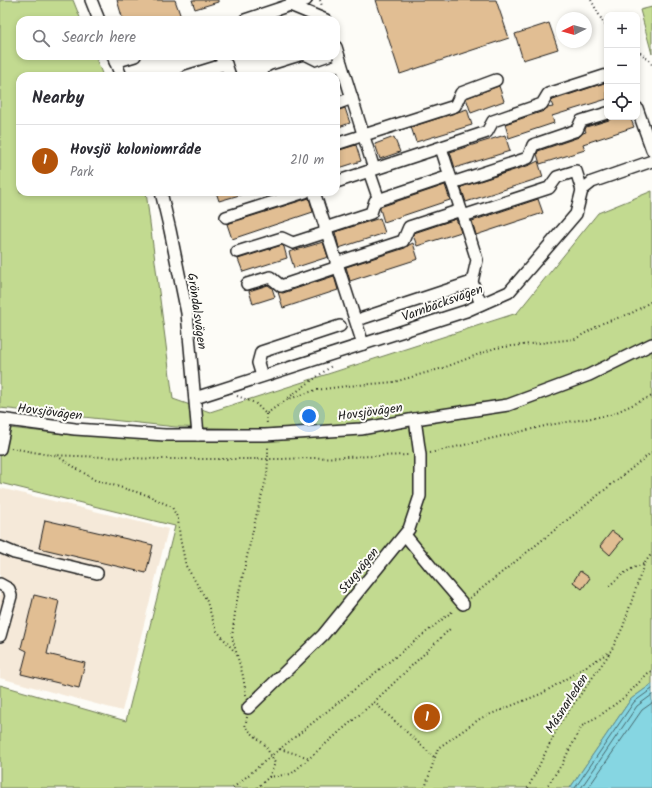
<!DOCTYPE html>
<meta charset="utf-8">
<style>
:root{--surface:#fff;--page:#f7f7f7;--text:#2b2b33;--muted:#7c7c81;--line:#e1e1e2;--accent:#b45309}
body{margin:0;font-family:Kalam,sans-serif;background:var(--page);color:var(--text)}
.controls{position:absolute;right:12px;top:12px;display:grid;overflow:hidden;border-radius:8px;box-shadow:0 2px 6px #0003}
.controls button{width:36px;height:36px;display:grid;place-items:center;padding:0;border:0;border-bottom:1px solid var(--line);background:var(--surface);color:var(--text);font:20px sans-serif}
.compass{position:absolute;left:556px;top:12px;width:36px;height:36px;border-radius:50%;background:var(--surface);box-shadow:0 2px 6px #0003;rotate:265deg}
.you{position:absolute;left:309px;top:416px;width:14px;height:14px;margin:-10px;border:3px solid #fff;border-radius:50%;background:#1a73e8;box-shadow:0 0 0 6px #1a73e833}
.badge{display:grid;place-items:center;width:26px;height:26px;border-radius:50%;background:var(--accent);color:#fff;font-size:13px;font-weight:700}
.pin{position:absolute;translate:-50% -50%;border:2px solid #fff;box-shadow:0 1px 4px #0006}
.list{margin:0;padding:0;list-style:none}
h2{display:flex;justify-content:space-between;align-items:center;height:52px;margin:0;padding:0 16px;font-size:17px}
h2 small{font-size:13px;font-weight:400;color:var(--muted)}
.list li{display:grid;grid-template-columns:26px 1fr auto;gap:12px;align-items:center;box-sizing:border-box;height:72px;padding:0 16px;border-top:1px solid var(--line)}
.list b{display:block;font-size:15px;white-space:nowrap}
.list p{margin:0;font-size:13px;white-space:nowrap;color:var(--muted)}
.list em{font-size:13px;font-style:normal;color:var(--muted)}
.icon{flex:none;width:22px;height:22px;fill:none;stroke:currentColor;stroke-width:2;stroke-linecap:round;stroke-linejoin:round}
.map{position:relative;flex:none;width:652px;height:788px;overflow:hidden}
.search{position:absolute;background:var(--surface);box-shadow:0 2px 6px #0003;left:16px;top:16px;width:324px;height:44px;display:flex;align-items:center;gap:10px;box-sizing:border-box;padding:0 14px;border-radius:12px;color:var(--muted);font-size:15px}
.panel{position:absolute;background:var(--surface);box-shadow:0 2px 6px #0003;left:16px;top:72px;width:324px;height:124px;border-radius:12px}
.map>svg:first-child{display:block}
.built{fill:#f5e9d9}
.green{fill:#c2da90;stroke:#6f7b56}
.water{fill:#86d6e2;stroke:#5c8c93}
.lines{fill:none;stroke-linecap:round;stroke-linejoin:round}
.shore{stroke:#46666b;stroke-width:1}
.building{fill:#e1be93;stroke:#1c1c1c}
.minor-casing{stroke:#1c1c1c;stroke-width:14}
.path{stroke:#1c1c1c;stroke-width:2;stroke-dasharray:1 3;stroke-linecap:butt}
.minor{stroke:#fdfcf7;stroke-width:11}
.labels{text-anchor:middle;stroke-width:4;stroke-linejoin:round;paint-order:stroke}
.street-label{font-size:13px;fill:#1c1c1c;stroke:#fdfcf7}
</style>
<div class="map">
<svg width="652" height="788" viewBox="0 0 652 788">
<rect width="100%" height="100%" fill="#fdfcf7"/>
<filter id="ink" filterUnits="userSpaceOnUse"><feTurbulence type="fractalNoise" baseFrequency=".025" numOctaves="2"/><feDisplacementMap in="SourceGraphic" scale="8" xChannelSelector="R" yChannelSelector="G"/><feConvolveMatrix kernelMatrix="1 2 1 2 8 2 1 2 1" color-interpolation-filters="sRGB"/></filter>
<g filter="url(#ink)">
<path class="built" d="M0,488L168,529L122,711L0,678Z"/>
<g class="green">
<path d="M0,0H73L81,20H20V56H95L103,76H20V192H146L173,399L210,412L517,313L598,213L652,191V341L588,371L501,404L360,423L263,429L176,427L0,408Z"/>
<path d="M652,7V54L640,10Z"/>
<path d="M652,346V684L631,699L570,788H0V685L126,721L175,526L0,483V427L73,435L176,440H275L389,430L499,411Z"/>
</g>
<path class="water" d="M652,684V788H570L631,699Z"/>
<g class="lines">
<g class="shore">
<path d="M575,788L634,702L652,689"/>
<path d="M581,788L637,706L652,695"/>
<path d="M588,788L642,710L652,703"/>
</g>
</g>
<g class="building">
<path d="M117,0H175L182,20H123Z"/>
<path d="M192,0H218V2L195,9Z"/>
<path d="M376,0H496L509,38L400,74Z"/>
<path d="M549,23L558,49L523,60L515,34Z"/>
<path d="M607,82V99L552,116L554,123L509,138L505,124L544,111L547,108L553,107L551,102L553,100Z"/>
<path d="M499,86L504,101L471,113L466,98Z"/>
<path d="M345,108L350,123L336,128V111Z"/>
<path d="M467,109L472,125L416,142L411,127Z"/>
<path d="M613,117H630L634,127L583,144L585,150L540,164L537,154L538,151L579,137L583,133L586,132L585,130L586,127L609,120Z"/>
<path d="M505,135L510,151L455,168L450,152Z"/>
<path d="M394,137L400,152L380,159L375,144Z"/>
<path d="M356,145L361,161L336,169V151Z"/>
<path d="M538,161L543,177L466,202L461,187L530,165Z"/>
<path d="M445,185L450,200L384,222L380,209V207Z"/>
<path d="M216,192H243V194L219,201Z"/>
<path d="M309,198L313,212L232,239L227,224Z"/>
<path d="M538,199L543,213L476,235L472,221Z"/>
<path d="M380,218L385,233L339,248L335,232Z"/>
<path d="M456,219L461,232L417,246L413,235L414,233Z"/>
<path d="M323,242L328,257L294,268L289,252Z"/>
<path d="M413,243L418,259L350,281L346,267L405,248L409,245Z"/>
<path d="M282,245L284,247L287,258L243,272L238,259Z"/>
<path d="M334,276L338,290L283,308L278,292L283,293Z"/>
<path d="M268,285L272,288L275,297L253,304L249,291Z"/>
<path d="M45,520L153,545L146,573L39,548Z"/>
<path d="M612,531L623,539L610,555L600,546Z"/>
<path d="M580,571L590,578L582,589L573,582Z"/>
<path d="M34,595L59,601L47,654L85,663L79,688L21,674L27,651L21,648Z"/>
</g>
<g class="lines">
<g class="minor-casing">
<g id="minor">
<path d="M91,0L99,20"/>
<path d="M290,5L306,0"/>
<path d="M245,20L290,5L326,20"/>
<path d="M336,47L374,169"/>
<path d="M113,56L121,76"/>
<path d="M220,56L226,64L230,76"/>
<path d="M115,62L135,56"/>
<path d="M187,76L226,64"/>
<path d="M274,76L303,67L315,73L341,64"/>
<path d="M336,104L352,98"/>
<path d="M637,108L652,150"/>
<path d="M336,144L455,106L461,93L496,80"/>
<path d="M441,148L477,260L472,282L481,304"/>
<path d="M369,171L379,200"/>
<path d="M336,182L487,132L493,121L542,104L548,94L607,75"/>
<path d="M452,183L528,158L533,145L577,130L581,121L607,113"/>
<path d="M582,190L592,182L652,161"/>
<path d="M161,192L170,230L187,313L198,435"/>
<path d="M314,192L363,344"/>
<path d="M463,216L549,188L557,177L576,171L582,190"/>
<path d="M226,217L305,192"/>
<path d="M325,228L371,213L375,201L450,176"/>
<path d="M237,252L282,238L293,243L327,232"/>
<path d="M336,263L403,241L409,227L461,210"/>
<path d="M247,284L270,277L281,286L338,267"/>
<path d="M363,318L472,282"/>
<path d="M262,376L258,363L261,352L340,326"/>
<path d="M195,398L466,311L509,292L576,214L582,190"/>
<path d="M0,419L75,429L165,435H265L361,429L415,419L508,405L589,375L652,344"/>
<path d="M0,449L6,420"/>
<path d="M405,535L432,568L463,604"/>
<path d="M0,547L14,553L97,573"/>
<path d="M0,584L9,589L11,596L0,636"/>
<path d="M248,708L323,635L409,529L420,496V455L415,419"/>
</g>
</g>
<g class="path">
<path d="M320,0L322,6"/>
<path d="M591,0L604,24L607,26"/>
<path d="M637,50L651,62L652,65"/>
<path d="M237,396L240,397L255,403L266,414L286,400L316,390L347,386L394,382L443,368L495,348L575,339L603,323L632,313L652,301"/>
<path d="M288,398L333,365"/>
<path d="M266,414L267,424"/>
<path d="M11,448L50,455L159,459H281L410,455"/>
<path d="M430,453L549,425L610,415L652,396"/>
<path d="M57,456L95,480L147,495L172,507L178,519L180,538L186,566L206,599L216,630L235,652"/>
<path d="M609,586C621,575 628,569 644,564"/>
<path d="M470,598L652,452"/>
<path d="M246,695L243,676L232,637L236,605L256,517L267,475L268,459V447"/>
<path d="M374,702L435,758"/>
<path d="M247,717L245,727L265,745L275,763L269,777L257,788"/>
<path d="M280,749L310,758"/>
<path d="M269,777L291,774L374,702L451,628"/>
<path d="M233,788L271,756L454,610"/>
<path d="M425,788L438,748L481,718L543,693L611,651L623,627L644,564L652,553"/>
<path d="M528,788L560,723L610,653"/>
<path d="M546,788L562,764L582,726L602,714L626,696L649,672L652,671"/>
</g>
<use href="#minor" class="minor"/>
</g>
</g>
<g class="labels">
<g class="street-label">
<text transform="translate(442 302) rotate(-20)" y="5">Varnbäcksvägen</text>
<text transform="translate(198 311) rotate(82)" y="5">Gröndalsvägen</text>
<text transform="translate(50 411) rotate(7)" y="5">Hovsjövägen</text>
<text transform="translate(370 411) rotate(-8)" y="5">Hovsjövägen</text>
<text transform="translate(358 570) rotate(-51)" y="5">Stugvägen</text>
<text transform="translate(566 703) rotate(-57)" y="5">Måsnarleden</text>
</g>
</g>
</svg>
<div class="controls">
<button>+</button>
<button>−</button>
<button><svg class="icon" aria-label="locate" viewBox="0 0 24 24"><circle cx="12" cy="12" r="6"/><path d="M12 2v4M12 18v4M2 12h4M18 12h4"/></svg></button>
</div>
<svg class="compass" viewBox="-18 -18 36 36"><path d="M0-13l5 13h-10z" fill="#e53935"/><path d="M0 13l5-13h-10z" fill="#7c7c81"/></svg>
<div class="you"></div>
<div class="pin badge" style="left:427px;top:717px">1</div>
<div class="search"><svg class="icon" aria-label="search" viewBox="0 0 24 24"><circle cx="10" cy="10" r="6"/><path d="M15 15l6 6"/></svg>Search here</div>
<section class="panel">
<h2>Nearby<small></small></h2>
<ul class="list">
<li><span class="badge">1</span><div><b>Hovsjö koloniområde</b><p>Park</p></div><em>210 m</em></li>
</ul>
</section>
</div>
